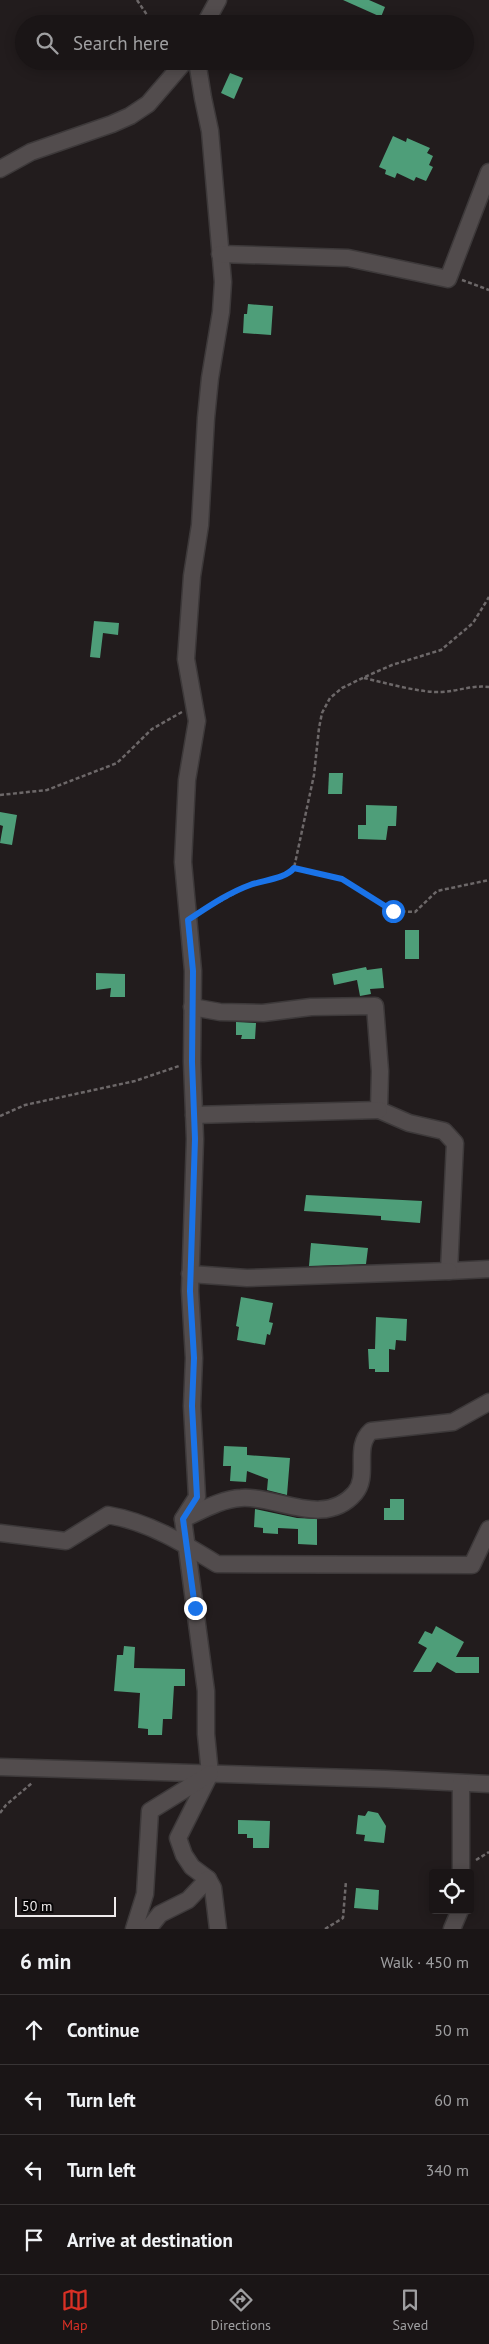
<!DOCTYPE html>
<meta charset="utf-8">
<style>
:root{--surface:#1a1516;--page:#272223;--text:#f1f3f6;--muted:#9f9fa1;--line:#383435;--accent:#d93025}
body{margin:0;font-family:"PT Sans",sans-serif;background:var(--page);color:var(--text)}
.controls{position:absolute;right:15px;bottom:15px;display:grid;overflow:hidden;border-radius:5px;box-shadow:0 2px 12px #0003}
.controls button{width:45px;height:45px;display:grid;place-items:center;padding:0;border:0;border-bottom:1px solid var(--line);background:var(--surface);color:var(--text);font:25px sans-serif}
.scale{position:absolute;left:15px;bottom:12px;width:101px;box-sizing:border-box;padding-left:5px;border:2px solid #efebec;border-top:0;font-size:14px;line-height:18px;white-space:nowrap;color:#efebec;-webkit-text-stroke:4px #090708;paint-order:stroke}
.stop{position:absolute;width:15px;height:15px;margin:-11px;border:4px solid #1a73e8;border-radius:50%;background:#fff}
.stop.end{background:#1a73e8;border-color:#fff;box-shadow:0 1px 5px #0008}
.list{margin:0;padding:0;list-style:none}
h2{display:flex;justify-content:space-between;align-items:center;height:65px;margin:0;padding:0 20px;font-size:21px}
h2 small{font-size:16px;font-weight:400;color:var(--muted)}
.list li{display:grid;grid-template-columns:32px 1fr auto;gap:15px;align-items:center;box-sizing:border-box;height:70px;padding:0 20px;border-top:1px solid var(--line)}
.list b{display:block;font-size:19px;white-space:nowrap}
.list em{font-size:16px;font-style:normal;color:var(--muted)}
.icon{flex:none;width:28px;height:28px;fill:none;stroke:currentColor;stroke-width:2;stroke-linecap:round;stroke-linejoin:round}
.map{position:relative;flex:none;width:489px;height:1929px;overflow:hidden}
.search{position:absolute;background:var(--surface);box-shadow:0 2px 12px #0003;left:15px;right:15px;top:15px;height:55px;display:flex;align-items:center;gap:12px;box-sizing:border-box;padding:0 18px;border-radius:28px;color:var(--muted);font-size:19px}
.sheet{height:345px;background:var(--surface)}
nav{display:flex;justify-content:space-around;align-items:center;box-sizing:border-box;height:70px;border-top:1px solid var(--line);background:var(--surface);font-size:14px;color:var(--muted)}
nav a{display:grid;justify-items:center;gap:2px}
nav .on{color:var(--accent)}
.map>svg:first-child{display:block}
.building{fill:#4e9e79}
.lines{fill:none;stroke-linecap:round;stroke-linejoin:round}
.minor-casing{stroke:#3d393a;stroke-width:19}
.path{stroke:#6d6869;stroke-width:2.5;stroke-dasharray:4 2.5;stroke-linecap:butt}
.minor{stroke:#524c4d;stroke-width:16}
.route{stroke:#1a73e8;stroke-width:6}
</style>
<div class="map">
<svg width="489" height="1929" viewBox="0 0 489 1929">
<rect width="100%" height="100%" fill="#221c1d"/>
<g class="building">
<path d="M343,0H369L385,7L381,17Z"/>
<path d="M230,73L243,78L234,99L221,93Z"/>
<path d="M393,136L406,142L407,138L430,148L427,153L433,156L429,165L433,167L426,181L416,177L414,181L397,173L395,178L385,174L386,170L379,167Z"/>
<path d="M248,304L273,306L271,335L243,333L244,314H247Z"/>
<path d="M94,621L119,623L118,635L103,633L100,658L90,657Z"/>
<path d="M329,773H343L342,794H328Z"/>
<path d="M366,805L397,806L396,826H388L386,840L358,839V825H366Z"/>
<path d="M0,812L17,815L12,845L0,843L3,826L0,825Z"/>
<rect x="405" y="930" width="14" height="29"/>
<path d="M366,967L367,970L382,968L384,988L370,989L371,994L360,996L357,980L334,985L332,974Z"/>
<path d="M96,973L125,974V997H110L111,988L96,990Z"/>
<path d="M236,1022L256,1023L255,1039H241L242,1035H236Z"/>
<path d="M306,1195L422,1201L420,1223L381,1220V1216L304,1211Z"/>
<path d="M311,1243L368,1248L366,1264L309,1266Z"/>
<path d="M241,1297L273,1303L269,1322L273,1323L270,1335L267,1334L265,1345L237,1340L239,1327L236,1326Z"/>
<path d="M376,1317L407,1319L406,1341L396,1340L395,1350L389,1349V1372H375V1369H369L368,1349H375Z"/>
<path d="M224,1446L247,1447V1455L290,1458L287,1495L267,1490L268,1479L247,1471L246,1482L230,1481L231,1466H223Z"/>
<path d="M390,1499H404V1520H384V1508H390Z"/>
<path d="M255,1509L297,1518L317,1519V1545L298,1544V1529L278,1528V1534L263,1533V1528L254,1527Z"/>
<path d="M436,1626L464,1642L456,1657H479V1673H456L437,1662L431,1672H413L427,1648L418,1643L425,1631L432,1634Z"/>
<path d="M124,1646L135,1647L134,1668L185,1669V1686H174L172,1719H163L162,1735H148V1729L138,1728L140,1693L114,1691L117,1655H123Z"/>
<path d="M368,1811L378,1813L386,1826L384,1843L364,1841L365,1835L356,1834L358,1815L365,1816Z"/>
<path d="M238,1820L270,1821L269,1848H253V1838H247V1834H238Z"/>
<path d="M356,1888L379,1890L378,1910L354,1908Z"/>
</g>
<g class="lines">
<g class="minor-casing">
<g id="minor">
<path d="M205,24L218,0"/>
<path d="M197,61L203,98L210,131L223,282L221,312L210,378L206,418L200,525L192,576L186,659L197,721L187,780L183,862L193,971L192,1062L195,1139L190,1291L194,1358L192,1406L197,1497L183,1519L206,1691V1734L210,1774L178,1838L184,1855L192,1867L208,1879L213,1888L218,1929"/>
<path d="M0,169L31,152L112,124L130,116L148,104L185,61"/>
<path d="M220,254L348,258L448,279L489,172"/>
<path d="M192,1007L220,1012L263,1013L311,1007L375,1006L380,1071L379,1110L409,1123L444,1131L455,1143L449,1271L489,1269"/>
<path d="M194,1115L379,1110"/>
<path d="M190,1274L247,1278L449,1271"/>
<path d="M183,1519C201,1511 221,1499 241,1498C276,1495 324,1529 355,1493C370,1475 353,1447 371,1431L453,1422L489,1402"/>
<path d="M0,1533L66,1541L108,1515C149,1522 183,1543 217,1564L472,1565L489,1529"/>
<path d="M0,1767L386,1779L489,1784"/>
<path d="M461,1873V1783"/>
<path d="M134,1929L145,1894L150,1811L210,1774"/>
<path d="M148,1929L160,1914L188,1900L208,1879"/>
<path d="M452,1929L460,1910"/>
</g>
</g>
<g class="path">
<path d="M137,0L153,24"/>
<path d="M462,280L489,290"/>
<path d="M364,678C386,683 420,693 442,692C459,691 471,685 489,687"/>
<path d="M0,795L47,790L117,763L152,729L182,712"/>
<path d="M295,868L342,879L393,911L415,912L437,891L489,880"/>
<path d="M202,911L250,885L289,873L294,868L314,775L319,728L322,713L330,698L342,688L369,675L392,665L441,650L473,623L489,597"/>
<path d="M0,1116L25,1105L135,1081L179,1066"/>
<path d="M0,1813L6,1805L32,1783"/>
<path d="M476,1860L489,1852"/>
<path d="M325,1929L343,1918L346,1881"/>
</g>
<use href="#minor" class="minor"/>
</g>
<g class="lines">
<path class="route" d="M195,1608L183,1519L197,1497L192,1406L194,1358L190,1291L195,1139L192,1062L193,971L188,920C208,907 228,893 250,885C264,880 285,879 294,868L342,879L393,911"/>
</g>
</svg>
<div class="controls">
<button><svg class="icon" aria-label="locate" viewBox="0 0 24 24"><circle cx="12" cy="12" r="6"/><path d="M12 2v4M12 18v4M2 12h4M18 12h4"/></svg></button>
</div>
<div class="scale">50 m</div>
<div class="stop" style="left:393px;top:911px"></div>
<div class="stop end" style="left:195px;top:1608px"></div>
<div class="search"><svg class="icon" aria-label="search" viewBox="0 0 24 24"><circle cx="10" cy="10" r="6"/><path d="M15 15l6 6"/></svg>Search here</div>
</div>
<section class="sheet">
<h2>6 min<small>Walk · 450 m</small></h2>
<ul class="list">
<li><svg class="icon" aria-label="ahead" viewBox="0 0 24 24"><path d="M12 20V5M6 11l6-6 6 6"/></svg><div><b>Continue</b></div><em>50 m</em></li>
<li><svg class="icon" aria-label="left" viewBox="0 0 24 24"><path d="M17 20v-9H6M10 6l-5 5 5 5"/></svg><div><b>Turn left</b></div><em>60 m</em></li>
<li><svg class="icon" aria-label="left" viewBox="0 0 24 24"><path d="M17 20v-9H6M10 6l-5 5 5 5"/></svg><div><b>Turn left</b></div><em>340 m</em></li>
<li><svg class="icon" aria-label="arrive" viewBox="0 0 24 24"><path d="M6 21V4h12l-3 4 3 4H6"/></svg><div><b>Arrive at destination</b></div></li>
</ul>
</section>
<nav>
<a class="on"><svg class="icon" aria-label="map" viewBox="0 0 24 24"><path d="M3 6l6-2 6 2 6-2v14l-6 2-6-2-6 2zM9 4v14M15 6v14"/></svg>Map</a>
<a><svg class="icon" aria-label="directions" viewBox="0 0 24 24"><path d="M12 3l9 9-9 9-9-9zM9 14v-3h6M13 9l2 2-2 2"/></svg>Directions</a>
<a><svg class="icon" aria-label="saved" viewBox="0 0 24 24"><path d="M7 4h10v16l-5-4-5 4z"/></svg>Saved</a>
</nav>
